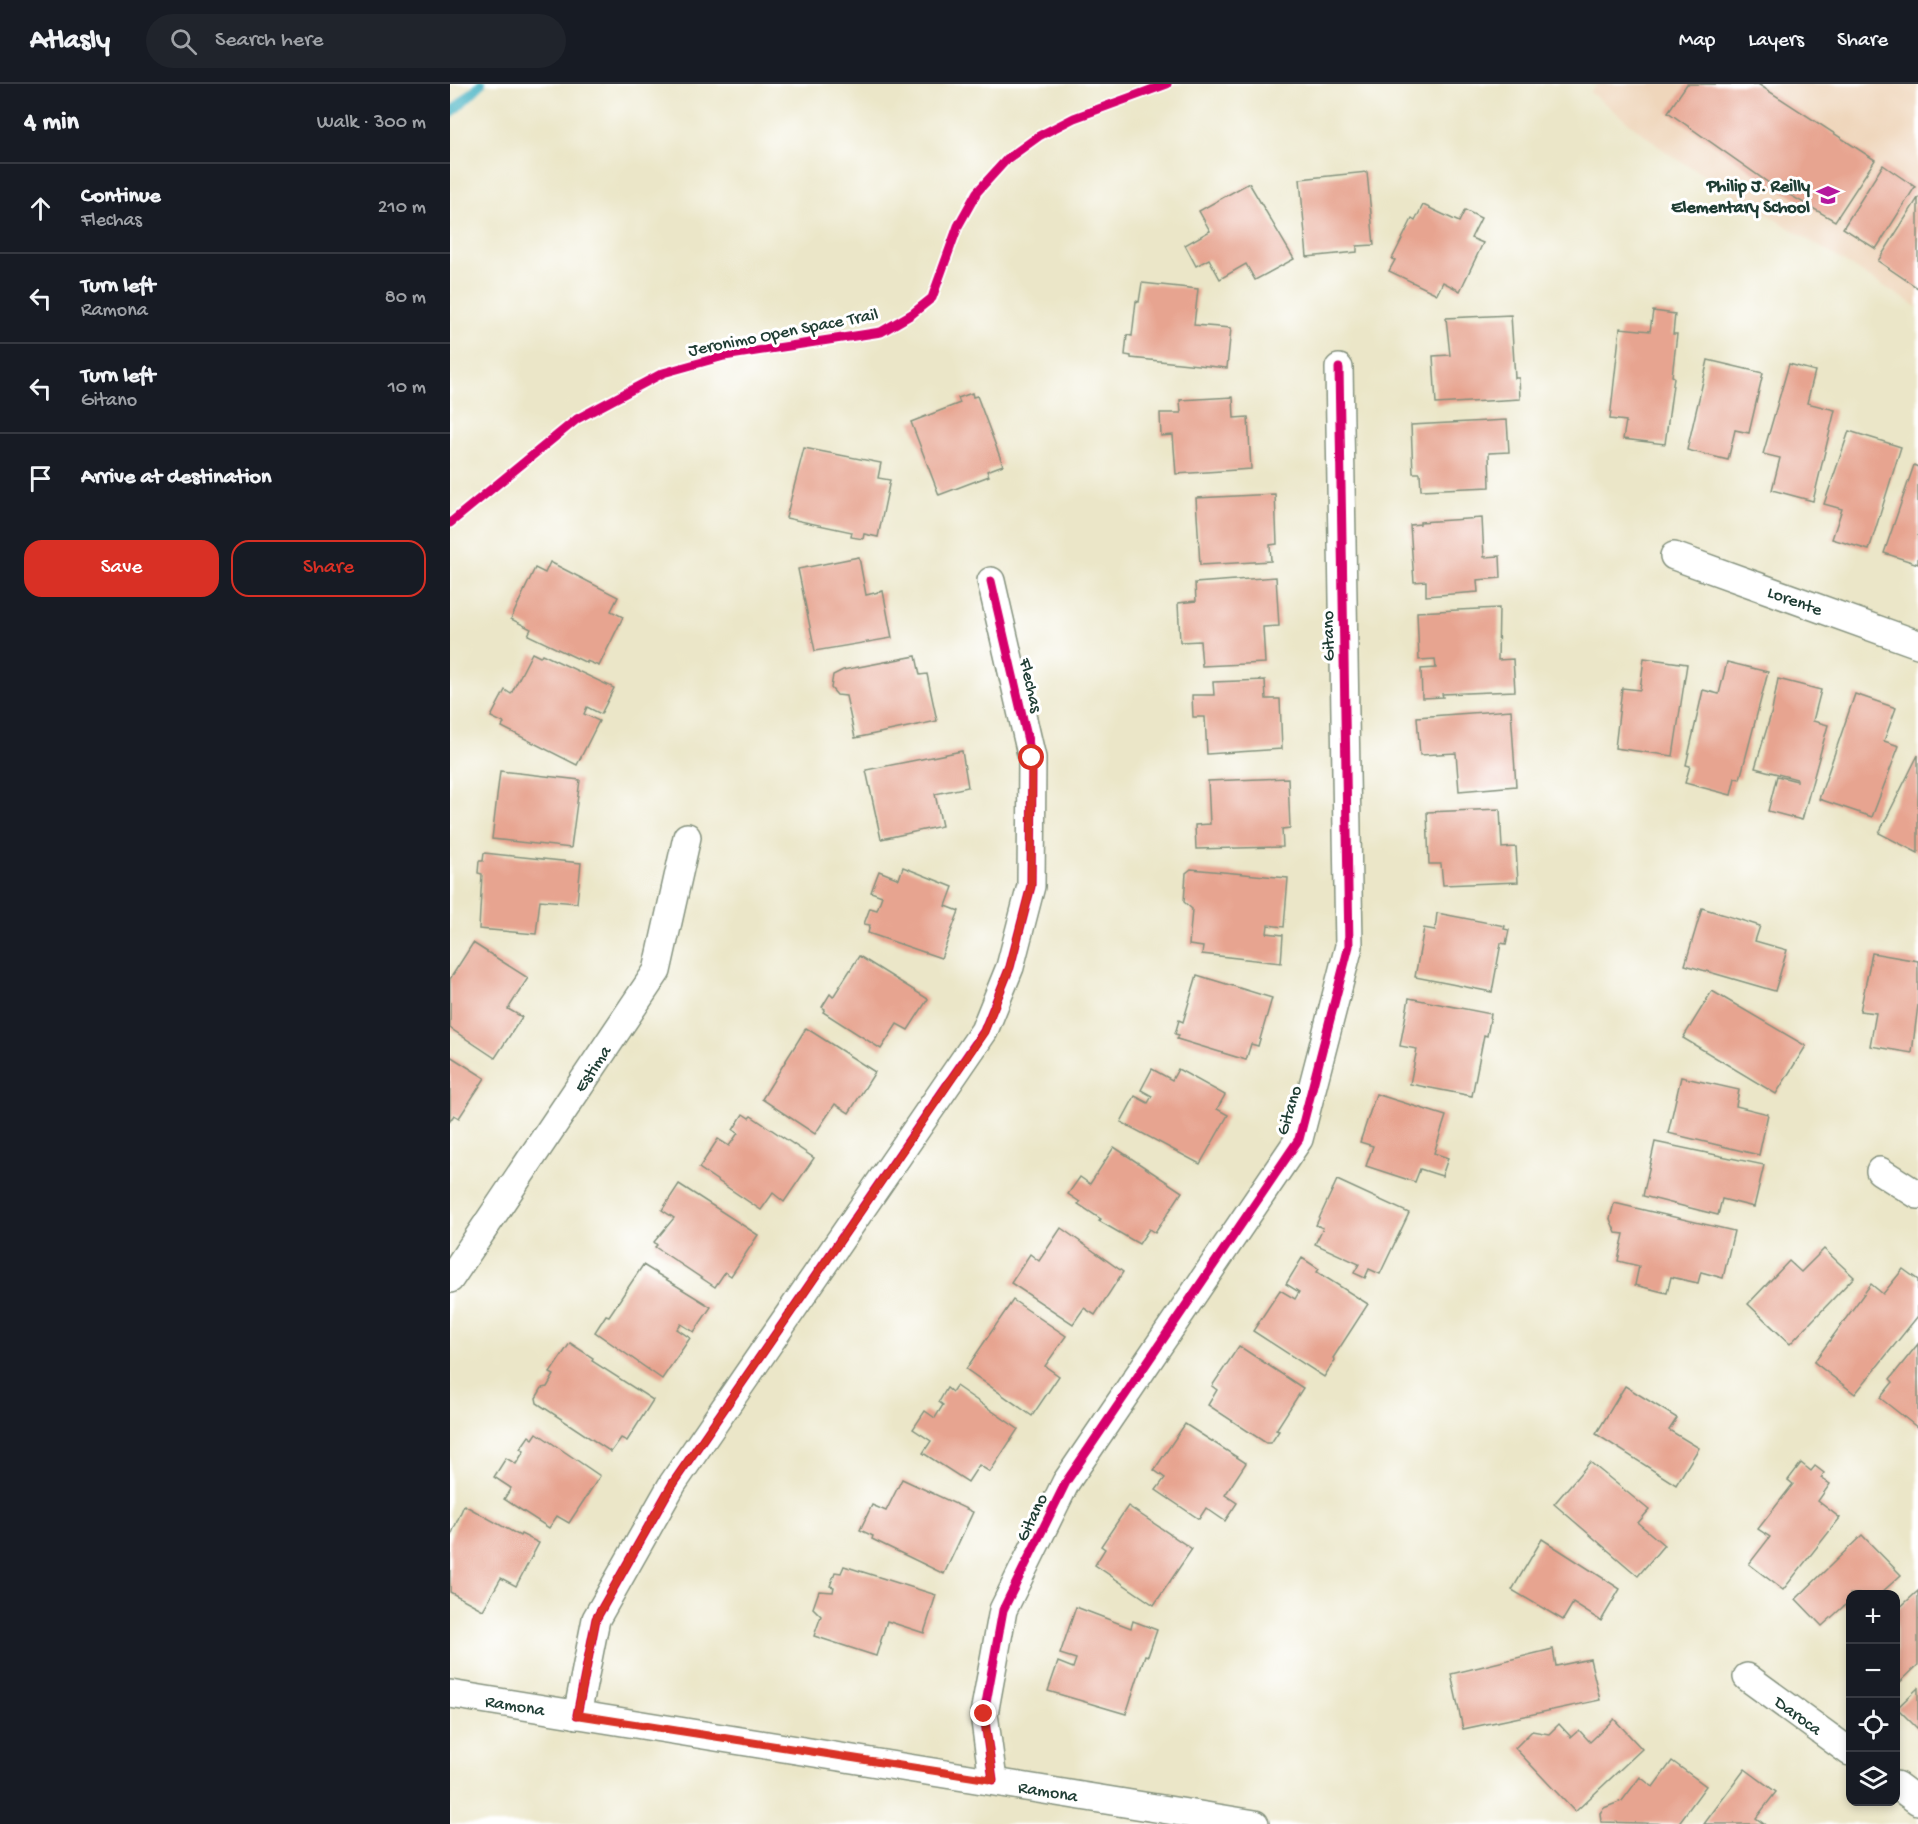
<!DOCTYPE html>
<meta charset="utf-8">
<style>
:root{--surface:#171b24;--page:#20242c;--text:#f1f3f6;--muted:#9ea1a6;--line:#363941;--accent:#d93025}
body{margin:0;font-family:"Gochi Hand",sans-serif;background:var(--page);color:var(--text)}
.controls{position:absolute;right:18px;bottom:18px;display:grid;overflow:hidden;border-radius:12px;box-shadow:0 3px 9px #0003}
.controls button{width:54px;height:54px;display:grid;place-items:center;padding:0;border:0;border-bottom:2px solid var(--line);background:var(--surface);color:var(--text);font:30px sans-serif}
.stop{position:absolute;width:18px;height:18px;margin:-14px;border:4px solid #d93025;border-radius:50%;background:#fff}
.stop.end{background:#d93025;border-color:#fff;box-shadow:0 2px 6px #0008}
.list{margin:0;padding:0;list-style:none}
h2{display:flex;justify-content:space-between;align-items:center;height:78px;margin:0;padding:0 24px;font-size:26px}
h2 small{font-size:20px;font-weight:400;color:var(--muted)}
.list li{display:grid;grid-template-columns:39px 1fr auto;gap:18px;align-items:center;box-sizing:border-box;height:90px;padding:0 24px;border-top:2px solid var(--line)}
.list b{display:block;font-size:22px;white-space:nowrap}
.list p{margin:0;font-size:20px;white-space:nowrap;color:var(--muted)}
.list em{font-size:20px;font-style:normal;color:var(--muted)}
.actions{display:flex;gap:12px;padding:18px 24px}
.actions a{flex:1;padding:14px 0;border:2px solid var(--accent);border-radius:18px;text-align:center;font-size:21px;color:var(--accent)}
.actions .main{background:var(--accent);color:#fff}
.icon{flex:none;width:33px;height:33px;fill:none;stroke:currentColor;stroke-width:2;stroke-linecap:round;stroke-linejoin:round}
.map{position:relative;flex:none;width:1468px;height:1740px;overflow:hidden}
header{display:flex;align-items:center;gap:36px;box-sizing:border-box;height:84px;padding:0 30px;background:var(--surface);border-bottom:2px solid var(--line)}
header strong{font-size:28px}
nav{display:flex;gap:33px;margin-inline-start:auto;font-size:21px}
.search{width:420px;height:54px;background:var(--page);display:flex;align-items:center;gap:15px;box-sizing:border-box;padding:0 21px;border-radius:33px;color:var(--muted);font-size:22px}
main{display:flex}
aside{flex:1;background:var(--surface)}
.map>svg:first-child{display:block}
.built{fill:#efd6bb}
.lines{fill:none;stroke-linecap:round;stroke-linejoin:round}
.stream{stroke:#48b4c4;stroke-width:10}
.building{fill:#e7a490}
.street-casing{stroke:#85927e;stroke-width:30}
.street{stroke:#fff;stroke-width:27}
.cycleway-casing{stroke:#fff;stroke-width:13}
.cycleway{stroke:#d6006c;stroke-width:9}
.route{stroke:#d93025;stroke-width:8}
.labels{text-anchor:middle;stroke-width:6;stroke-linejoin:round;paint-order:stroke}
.poi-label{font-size:18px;font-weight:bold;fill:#1f3d34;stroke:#fff;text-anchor:end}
.street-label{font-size:18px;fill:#1f3d34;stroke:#fff}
</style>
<header>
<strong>Atlasly</strong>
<div class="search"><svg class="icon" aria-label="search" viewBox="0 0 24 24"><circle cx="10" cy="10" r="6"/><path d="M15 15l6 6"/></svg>Search here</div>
<nav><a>Map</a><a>Layers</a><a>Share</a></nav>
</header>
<main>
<aside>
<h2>4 min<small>Walk · 300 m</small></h2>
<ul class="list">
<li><svg class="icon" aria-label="ahead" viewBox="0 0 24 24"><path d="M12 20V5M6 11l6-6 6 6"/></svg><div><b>Continue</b><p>Flechas</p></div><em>210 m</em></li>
<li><svg class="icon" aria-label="left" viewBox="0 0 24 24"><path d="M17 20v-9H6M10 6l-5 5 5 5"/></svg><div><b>Turn left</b><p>Ramona</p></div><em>80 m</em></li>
<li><svg class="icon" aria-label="left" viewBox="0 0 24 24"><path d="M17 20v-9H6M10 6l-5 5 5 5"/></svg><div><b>Turn left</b><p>Gitano</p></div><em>10 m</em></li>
<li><svg class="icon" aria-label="arrive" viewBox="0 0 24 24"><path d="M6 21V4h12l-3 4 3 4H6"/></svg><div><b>Arrive at destination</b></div></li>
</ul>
<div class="actions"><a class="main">Save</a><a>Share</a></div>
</aside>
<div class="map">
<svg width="1468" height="1740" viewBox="0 0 1468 1740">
<rect width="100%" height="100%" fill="#fff"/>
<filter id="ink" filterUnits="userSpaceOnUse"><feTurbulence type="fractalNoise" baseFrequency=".0167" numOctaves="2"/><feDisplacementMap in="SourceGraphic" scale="12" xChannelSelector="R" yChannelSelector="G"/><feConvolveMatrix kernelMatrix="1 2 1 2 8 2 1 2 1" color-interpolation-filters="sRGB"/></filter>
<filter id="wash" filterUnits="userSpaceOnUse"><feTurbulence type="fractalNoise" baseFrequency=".008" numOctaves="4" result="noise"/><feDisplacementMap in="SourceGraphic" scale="24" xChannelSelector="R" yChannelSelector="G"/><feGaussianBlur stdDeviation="1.35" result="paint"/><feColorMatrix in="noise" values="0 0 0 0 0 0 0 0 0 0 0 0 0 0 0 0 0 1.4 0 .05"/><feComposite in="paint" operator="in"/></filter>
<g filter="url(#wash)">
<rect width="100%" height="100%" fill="#ebe6c8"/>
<path class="built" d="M1148,0H1468V223L1219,70L1140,8Z"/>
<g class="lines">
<path class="stream" d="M0,30L31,0"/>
</g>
<g id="blocks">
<g class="building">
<path d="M1237,0H1308L1425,76L1385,137L1319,99L1218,28Z"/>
<path d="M1433,81L1465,103L1426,165L1393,144Z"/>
<path d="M917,88L924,161L907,162V168L857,173L850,95Z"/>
<path d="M799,99L844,175L805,196L796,180L770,195L759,175L746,182L735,161L760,147L749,127Z"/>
<path d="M1468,114V204L1428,177Z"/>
<path d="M973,121L1009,138L1015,126L1031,134L1021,154L1033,159L1010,207L993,198L987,210L939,187L945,176L942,175L962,135L965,137Z"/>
<path d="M692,199L748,205L744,241L781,244L777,284L681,274V272L675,271L677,251L682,252L686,217L689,218Z"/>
<path d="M1203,227L1225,230L1223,250H1227L1222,292L1224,293L1215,360L1173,355L1176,337L1160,335L1170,244L1200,247Z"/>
<path d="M1061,231L1065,294H1069L1070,315L986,320L983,272L1000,271L996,234Z"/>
<path d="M1258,276L1313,289L1299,349L1285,346L1278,376L1237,366Z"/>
<path d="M1339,280L1365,287L1357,319L1385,326L1363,417L1322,406L1330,374L1313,370Z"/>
<path d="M522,309L523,313L527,312L553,381L537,387L539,392L489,411L461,338L510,319L508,314Z"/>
<path d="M783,313L784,334L798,333L801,385L726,390L723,351L711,352L710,329H731L730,316Z"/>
<path d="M1057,336L1059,368L1039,369L1040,403L971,406L970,389H963L961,341Z"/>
<path d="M1399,347L1451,363L1419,466L1382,455L1392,425L1374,420Z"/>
<path d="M354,364L431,379L428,394L440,396L428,453L414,450L413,455L401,453L402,448L336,434Z"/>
<path d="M1464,381L1468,383V480L1434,469Z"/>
<path d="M825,410L827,460L820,461L821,477L750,481L746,414Z"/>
<path d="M1032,434L1034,473L1050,472L1051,494L1027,496L1028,508L976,512V497L964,498L960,441L970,440V438Z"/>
<path d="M409,473L416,511L433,507L442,554L365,567L348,485Z"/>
<path d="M100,478L168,513L161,527L173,533L149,582L137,577V579L78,551L81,545L61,535L85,484L95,489Z"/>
<path d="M826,493L829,542L813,543L815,579L752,582L750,557L730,558L728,519L746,517L745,499Z"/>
<path d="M1049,524L1048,576L1063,575L1065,607L992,610L993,613L972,614L971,585L986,584L985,575L969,576L967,528Z"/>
<path d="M82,569L90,573L92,570L164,604L151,630L137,623L134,630L149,637L127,681L52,643L54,639L41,633L55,606L61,610Z"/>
<path d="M466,572L470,591L477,590L487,637L405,654L396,612L387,611L381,604L383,591L393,586Z"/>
<path d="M1194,574L1237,580L1223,672L1165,664L1172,604L1190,606Z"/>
<path d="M1277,578L1318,588L1290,695L1285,694L1281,711L1235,699L1240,682L1236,681L1253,606L1269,610Z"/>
<path d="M1328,595L1371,606L1363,637L1378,641L1352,736L1318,727L1327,692L1347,697V695L1305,684L1322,627Z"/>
<path d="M815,596L816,615H830L832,665L757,670L755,633H743L742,611H764L763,598Z"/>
<path d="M1405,610L1446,624L1434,657L1449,662L1422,733L1369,715Z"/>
<path d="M1061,626L1066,702L1009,707L1006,669L970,671L967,633Z"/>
<path d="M512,667L518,703L485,710L492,742L431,755L416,686Z"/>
<path d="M1468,671V769L1429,749Z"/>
<path d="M50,687L130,696L121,764L42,755Z"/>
<path d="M838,694L840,744L832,745L833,763L746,765L745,741L760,740L758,697Z"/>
<path d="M1050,725L1052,764L1066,763L1068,798L993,801L991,780H979L977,728Z"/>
<path d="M34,769L131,779L127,819L90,816L86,850L29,845L32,790L28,789L29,777H33Z"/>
<path d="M453,783L503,803L496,822L509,827L491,874L418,849L420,841L414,840L420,824L427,826L432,812L421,808L429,787L449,795Z"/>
<path d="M741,785L838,794L834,843L818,841L817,849L833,851L831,879L752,870L753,863L739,861L742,825L734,818L736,789Z"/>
<path d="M1252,824L1310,842L1305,857L1337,866L1325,907L1235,881Z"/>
<path d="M987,829L1055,842L1054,845L1059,846L1056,860L1051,859L1042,908L965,893L974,844L985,846Z"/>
<path d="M23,859L78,894L58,925L72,933L45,974L0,944V895Z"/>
<path d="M1422,869L1468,877V921L1462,969L1420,962L1426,929L1410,927Z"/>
<path d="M409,872L478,915L458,946L447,940L431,965L373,928L375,925L372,923L380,910L383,913Z"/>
<path d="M747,891L822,914L808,962L801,960L796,976L727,955L729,951L725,950L729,936L733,938Z"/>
<path d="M1262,907L1356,962L1326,1010L1233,954Z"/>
<path d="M959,914L1041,930L1037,952L1034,951L1022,1012L960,1000L967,965L950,962Z"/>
<path d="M356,944L425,988L399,1029L385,1020L365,1050L312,1015Z"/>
<path d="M0,972L35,994L9,1034L4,1031L0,1037Z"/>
<path d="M702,985L722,996L728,985L775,1011L767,1025L778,1031L750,1080L671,1038L685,1012L698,1019L702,1012L691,1006Z"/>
<path d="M1231,993L1289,1006L1286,1022L1318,1030L1309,1071L1218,1049Z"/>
<path d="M926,1010L996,1032L984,1069L998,1074L992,1092L970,1085L965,1098L916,1082L923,1062L910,1058Z"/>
<path d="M293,1030L299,1034L301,1032L364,1074L334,1118L323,1109L311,1126L249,1084L268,1055L279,1062L288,1049L283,1046Z"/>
<path d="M1205,1058L1314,1081L1304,1123L1272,1115L1268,1131L1193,1112Z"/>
<path d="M664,1063L732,1108L705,1149L699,1145L689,1160L649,1137L651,1135L628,1120L630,1118L618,1110L630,1093L640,1100Z"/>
<path d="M887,1096L959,1129L930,1190L919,1185L915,1194L904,1189L909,1180L865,1160L873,1144L866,1141Z"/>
<path d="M229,1100L308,1151L281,1192L275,1188L265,1203L205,1163L207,1161L204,1158L224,1134L212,1126Z"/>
<path d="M1164,1119L1284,1147L1273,1194L1251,1188L1248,1199L1221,1193L1217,1209L1185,1201L1189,1182L1168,1177L1174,1150L1166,1149L1160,1135Z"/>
<path d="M611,1144L673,1188L645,1231L634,1224L623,1240L561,1199L580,1170L589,1177Z"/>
<path d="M1374,1165L1404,1193L1340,1260L1298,1220L1339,1177L1351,1188Z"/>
<path d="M852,1174L869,1185L867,1188L918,1220L883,1274L885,1276L874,1293L803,1247L830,1206L845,1215L849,1208L836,1200Z"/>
<path d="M193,1181L261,1223L244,1248L231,1240L227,1245L240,1254L212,1295L145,1248L156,1231L159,1232Z"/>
<path d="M1453,1185L1468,1196V1232L1405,1310L1364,1278L1421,1200L1433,1210Z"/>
<path d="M563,1216L616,1252L595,1282L609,1292L582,1332L516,1285Z"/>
<path d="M120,1259L143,1274L142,1277L203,1316L177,1357L171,1354L161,1368L87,1319L86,1314L92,1304L97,1303L104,1291L100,1289Z"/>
<path d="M1468,1260V1344L1430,1314L1443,1298L1440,1295Z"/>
<path d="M789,1262L853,1304L826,1346L829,1347L821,1359H816L758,1321L767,1306L762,1302Z"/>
<path d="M506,1302L568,1345L540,1388L529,1381L518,1398L473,1369L481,1357L463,1345L475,1327L485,1334L493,1321L489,1318L497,1304L502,1308Z"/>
<path d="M1175,1302L1227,1334L1219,1346L1249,1364L1226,1401L1146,1350Z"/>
<path d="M735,1340L796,1379L775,1411L787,1419L775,1437L756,1424L749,1435L706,1406L715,1394L704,1386Z"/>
<path d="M87,1349L150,1392L119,1439L107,1432L99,1444L54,1415L61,1404L44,1393L56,1374L66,1380L74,1367L70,1365L79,1352L83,1355Z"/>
<path d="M1140,1378L1199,1426L1188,1439L1214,1461L1188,1492L1104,1420Z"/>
<path d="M1351,1379L1361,1387L1365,1382L1374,1389L1371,1394L1380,1400L1368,1417L1390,1434L1333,1506L1299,1480L1320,1453L1308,1445L1343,1400L1338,1396Z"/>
<path d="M452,1395L523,1428L494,1490L422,1455L423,1452L410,1446L422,1421L436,1427Z"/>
<path d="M14,1421L70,1452L71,1450L89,1459L66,1502L51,1494L33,1526L0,1508V1454Z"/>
<path d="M678,1422L742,1465L704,1521L645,1481L655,1465L651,1462Z"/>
<path d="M1412,1451L1451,1491L1430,1510H1400V1527L1395,1521L1372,1542L1346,1515Z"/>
<path d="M1092,1455L1170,1505L1151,1537L1123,1519L1113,1536L1062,1506Z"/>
<path d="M394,1482L486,1511L474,1549L437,1537L426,1572L364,1552L371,1532L363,1524L369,1507L383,1508L384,1503L380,1502L385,1488L391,1489Z"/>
<path d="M1468,1507V1581L1446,1602V1527Z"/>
<path d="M626,1523L681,1544L683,1537L707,1546L698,1572L695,1571L676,1630L598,1607L608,1578L623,1584L626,1575L610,1570Z"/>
<path d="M1103,1565L1106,1582L1140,1575L1150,1616L1013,1645L1001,1590Z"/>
<path d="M1468,1604V1645L1447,1624Z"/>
<path d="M1164,1635L1192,1665L1125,1728L1065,1664L1082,1647L1099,1650L1109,1640L1121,1653L1129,1646L1140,1658Z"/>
<path d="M1222,1677L1256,1702L1228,1740L1151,1738L1150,1729L1154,1724L1172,1717L1190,1693L1203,1703Z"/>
<path d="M1295,1685L1326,1708L1306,1734L1314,1740H1254Z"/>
</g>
</g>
</g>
<g filter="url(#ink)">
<use href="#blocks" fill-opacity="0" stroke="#85927e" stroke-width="1.5"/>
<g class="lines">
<g class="street-casing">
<g id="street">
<path id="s1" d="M1224,472L1468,560"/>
<path d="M1430,1087L1468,1111"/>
<path id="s2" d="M0,1195L207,887L237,753"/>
<path id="s3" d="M1297,1593L1400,1668"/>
<path id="s4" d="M0,1610L805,1740"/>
<path d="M127,1631L146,1535L223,1399L534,947L560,883L581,802L582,674L541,497"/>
<path d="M543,1696L534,1630L553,1526L616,1398L849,1055L899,862L889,284"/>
<path d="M1446,1701L1468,1717"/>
</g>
</g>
<use href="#street" class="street"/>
<g class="cycleway-casing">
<g id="cycleway">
<path d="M0,439L127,335L213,289L274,272L431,248L462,230L482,214L508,142L527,108L557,75L589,52L624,34L717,0"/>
<path d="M127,1631L146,1535L223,1399L534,947L560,883L581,802L582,674L541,497"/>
<path d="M543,1696L534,1630L553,1526L616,1398L849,1055L899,862L889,284"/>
</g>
</g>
<use href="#cycleway" class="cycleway"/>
</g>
</g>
<g class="lines" filter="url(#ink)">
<path class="route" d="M534,1630L543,1696L127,1631L146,1535L223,1399L534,948L560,883L581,802L582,674"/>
</g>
<defs>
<g id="school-bare" transform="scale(1.8)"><path d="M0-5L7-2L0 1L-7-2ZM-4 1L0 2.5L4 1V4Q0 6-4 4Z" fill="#b5179e" stroke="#fff" stroke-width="2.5" paint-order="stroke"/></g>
</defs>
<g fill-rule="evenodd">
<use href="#school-bare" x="1378" y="111"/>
</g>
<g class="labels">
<g class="poi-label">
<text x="1360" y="107">Philip J. Reilly<tspan x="1360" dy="21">Elementary School</tspan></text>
</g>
<g class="street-label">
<text transform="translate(333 247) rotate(-11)" y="6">Jeronimo Open Space Trail</text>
<text dy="6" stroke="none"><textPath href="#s1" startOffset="129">Lorente</textPath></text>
<text transform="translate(877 552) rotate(-91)" y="6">Gitano</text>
<text transform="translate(582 601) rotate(77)" y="6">Flechas</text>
<text dy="6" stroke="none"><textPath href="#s2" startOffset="254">Estima</textPath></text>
<text transform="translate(838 1026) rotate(-73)" y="6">Gitano</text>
<text transform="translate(581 1433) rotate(-64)" y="6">Gitano</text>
<text dy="6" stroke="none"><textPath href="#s4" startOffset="66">Ramona</textPath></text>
<text dy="6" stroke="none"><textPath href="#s3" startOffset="64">Daroca</textPath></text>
<text dy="6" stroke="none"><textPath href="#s4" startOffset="606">Ramona</textPath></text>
</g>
</g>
</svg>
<div class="controls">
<button>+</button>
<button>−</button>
<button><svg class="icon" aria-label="locate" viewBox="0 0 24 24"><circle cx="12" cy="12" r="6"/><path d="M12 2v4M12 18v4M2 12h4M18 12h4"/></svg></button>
<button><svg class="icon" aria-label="layers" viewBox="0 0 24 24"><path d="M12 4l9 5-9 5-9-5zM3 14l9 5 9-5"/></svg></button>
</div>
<div class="stop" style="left:582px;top:674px"></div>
<div class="stop end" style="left:534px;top:1630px"></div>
</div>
</main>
